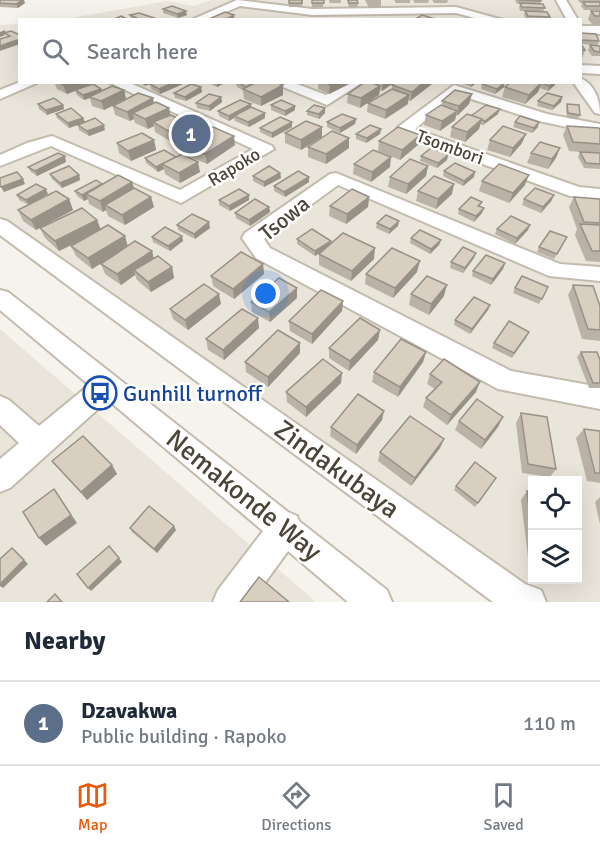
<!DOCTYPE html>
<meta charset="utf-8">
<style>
:root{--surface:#fff;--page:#f6f6f7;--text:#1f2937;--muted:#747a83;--line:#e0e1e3;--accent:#ea580c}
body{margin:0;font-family:Signika,sans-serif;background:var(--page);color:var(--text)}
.controls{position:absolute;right:18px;bottom:18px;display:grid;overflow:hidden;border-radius:0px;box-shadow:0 6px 24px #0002}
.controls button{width:54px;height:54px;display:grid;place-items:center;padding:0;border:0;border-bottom:2px solid var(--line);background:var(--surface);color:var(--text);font:30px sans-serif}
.you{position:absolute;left:266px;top:294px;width:21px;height:21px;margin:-15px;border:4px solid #fff;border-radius:50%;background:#1a73e8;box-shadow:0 0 0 9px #1a73e833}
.badge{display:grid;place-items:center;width:39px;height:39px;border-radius:50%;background:var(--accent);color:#fff;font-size:20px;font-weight:700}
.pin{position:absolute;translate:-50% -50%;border:3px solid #fff;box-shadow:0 2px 6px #0006}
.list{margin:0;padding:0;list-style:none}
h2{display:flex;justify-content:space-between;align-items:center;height:78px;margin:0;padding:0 24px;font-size:26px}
h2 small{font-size:20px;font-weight:400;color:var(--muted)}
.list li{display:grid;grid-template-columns:39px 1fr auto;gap:18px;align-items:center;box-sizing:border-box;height:84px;padding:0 24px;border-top:2px solid var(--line)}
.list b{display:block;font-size:22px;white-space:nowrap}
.list p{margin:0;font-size:20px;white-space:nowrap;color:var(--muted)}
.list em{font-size:20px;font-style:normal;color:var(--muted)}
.icon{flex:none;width:33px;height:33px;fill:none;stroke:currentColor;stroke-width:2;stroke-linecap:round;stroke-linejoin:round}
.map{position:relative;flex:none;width:600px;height:602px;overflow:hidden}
.search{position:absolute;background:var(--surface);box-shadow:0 6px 24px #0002;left:18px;right:18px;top:18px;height:66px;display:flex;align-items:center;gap:15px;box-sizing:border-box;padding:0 21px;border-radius:0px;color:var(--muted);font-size:22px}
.sheet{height:162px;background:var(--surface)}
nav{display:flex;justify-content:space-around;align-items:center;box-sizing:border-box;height:84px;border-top:2px solid var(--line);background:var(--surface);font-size:16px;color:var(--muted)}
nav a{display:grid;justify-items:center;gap:3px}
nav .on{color:var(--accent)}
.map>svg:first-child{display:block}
.residential{fill:#eae5da;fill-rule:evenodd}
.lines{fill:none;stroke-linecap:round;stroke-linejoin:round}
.minor-casing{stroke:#c2bbae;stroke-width:4}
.minor{fill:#fff;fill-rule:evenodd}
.wall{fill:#bab2a6}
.shaded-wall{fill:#979187}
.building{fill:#d8cfc1;stroke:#979187;stroke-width:1.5}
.labels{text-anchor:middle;stroke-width:5;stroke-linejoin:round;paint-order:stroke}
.far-street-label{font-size:18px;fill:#4b4439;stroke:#fff}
.street-label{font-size:22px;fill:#4b4439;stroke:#fff}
.transit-label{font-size:22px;fill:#164399;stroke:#fff;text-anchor:start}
.near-street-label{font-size:27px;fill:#4b4439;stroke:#fff}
</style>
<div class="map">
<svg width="600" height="602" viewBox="0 0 600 602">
<rect width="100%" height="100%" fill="#f6f3ec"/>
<g class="residential">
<path d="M211,0H600V602H522L0,236V25L19,24L20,82H580V20L66,19L167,1L194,6ZM532,481H578V580H532Z"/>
<path d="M0,329L316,602H0Z"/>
</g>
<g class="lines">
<g class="minor-casing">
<g id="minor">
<path d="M237,0L312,9L456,7L503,20H482L456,13L312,15L240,6L207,20H191Z"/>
<path d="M556,0H566L578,20H567Z"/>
<path d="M580,26H600V34L580,33Z"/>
<path d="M580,65L600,66V74L580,73Z"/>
<path d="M580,78C595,84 600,101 600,114L595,113L573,82H580Z"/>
<path d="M20,82H39L0,99V90Z"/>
<path d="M108,82H128L272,146L274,149L181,203L51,146L0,166V155L27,143L52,136L180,190L253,149Z"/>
<path d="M271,82H292L326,95L346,82H363L327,105Z"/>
<path d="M454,85L547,114L600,124V134L539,121L456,94L415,129L579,187L600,189V199L570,196L398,133L396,130L398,127Z"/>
<path d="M336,173L560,264L600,267V281L549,276L338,185L264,239L270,248L511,371L600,387V409L498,389L256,258L242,238L245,233L330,174Z"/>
<path d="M0,219L7,221L525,584L541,590L546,602H493L0,235Z"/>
<path d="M0,290L8,292L288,512L297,516L299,521L387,590L392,602H348L288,551L251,602H213L218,590L263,531L108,400L10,488L0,492V459L19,443L0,425V396L9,400L39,426L89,385L0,310Z"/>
</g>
</g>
<use href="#minor" class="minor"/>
</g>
<g class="wall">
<path d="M0,0L25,3L18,8L0,7Z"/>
<path d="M303,0L302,7H289V3Z"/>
<path d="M312,0H324L323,7H312Z"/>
<path d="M329,0H341V3H330Z"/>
<path d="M347,0H357L358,7H349Z"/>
<path d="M365,0H381V7L369,8Z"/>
<path d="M394,0H410V3H396Z"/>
<path d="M413,0H429L428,3H415Z"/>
<path d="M432,0H448L447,3H434Z"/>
<path d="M515,0H541L540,4L545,8L543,11L550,17L549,20H526L524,15L525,11H520L519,7L520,4H517Z"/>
<path d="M578,0H600V10H584L581,6L582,3H580Z"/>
<path d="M163,9L187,15L178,18L163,13Z"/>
<path d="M591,11H600V25L592,24L588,19Z"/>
<path d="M130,15L154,18V20H131Z"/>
<path d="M580,33L599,41L598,45L581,44L585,50L582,59H580Z"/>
<path d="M590,45L600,46V56H592L588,50Z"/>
<path d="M54,82H93L85,87L101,91L124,90L126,99L104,110L92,106L90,98L84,100L77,95L76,91L67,94L57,89Z"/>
<path d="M138,82H154L145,86Z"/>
<path d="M207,82H227L217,87Z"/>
<path d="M236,82L283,85V95L261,106L244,99L243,90L237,87Z"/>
<path d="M318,82H350L349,84L329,94L318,89Z"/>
<path d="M365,82H395L382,91L380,90L379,95L360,108L347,103L348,94Z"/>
<path d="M396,82H433L432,84L410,101L408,100V104L385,119L367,112L368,103L392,89V85Z"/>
<path d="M456,82H478L471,87Z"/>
<path d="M556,82L555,85L548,91L540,88L538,92L525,104L502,97L505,87Z"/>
<path d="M150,84H183L160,94L151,89Z"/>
<path d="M482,84L504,87L495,94L481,89Z"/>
<path d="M201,87L202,92L186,101L175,98L174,93Z"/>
<path d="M472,94L469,104L457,116L456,115L455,120L440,131L424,125L426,115L442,105V101Z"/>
<path d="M221,97L222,102L210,111L197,108L196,103Z"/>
<path d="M562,97L561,102L552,110L537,106L538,101Z"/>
<path d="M154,103L170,115L186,123L187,130L202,132V134L235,145L207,164L186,155L184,146L182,148L172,143V140L170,141L155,132L154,126L148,129L135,123L134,119L130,121L115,115L113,106Z"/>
<path d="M38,104L63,105L64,109L47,115L39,109Z"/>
<path d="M567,104L580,115L578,119L567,118L566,109Z"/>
<path d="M271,105L295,110L285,116L271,110Z"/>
<path d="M251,107L265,118L249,127L235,121L234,118L229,121L219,116L218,111Z"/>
<path d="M307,111L325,113L319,119L307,115Z"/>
<path d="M56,114L83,118L85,122L105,130L89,136L79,130L78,125L69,128L57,118Z"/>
<path d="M498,114L483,125L480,124L479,129L465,142L450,137L452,127L471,116Z"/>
<path d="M356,119L355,124L340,133L327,127V122Z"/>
<path d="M292,122V127L272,138L260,132V128Z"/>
<path d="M515,122L538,127L532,133L513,127Z"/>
<path d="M567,126L600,130V169L584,168L578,157L580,152L569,151L563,135Z"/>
<path d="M381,129L380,134L366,143L356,139V134Z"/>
<path d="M285,133L322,137L301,150L285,143Z"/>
<path d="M349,138V148L326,164L308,157V147Z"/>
<path d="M154,140L156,150L131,161L119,153L117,143Z"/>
<path d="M490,140L522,143L510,157L487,150Z"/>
<path d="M379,141L419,144L400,160L378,151Z"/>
<path d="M531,153L556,158L548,169L527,163Z"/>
<path d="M448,155L447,160L437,168L420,161L421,156Z"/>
<path d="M65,156L66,162L37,176L31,172L28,167Z"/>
<path d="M145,158L200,172L180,183L165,174L164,169L158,172L146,163Z"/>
<path d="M354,164L390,167L371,182L353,174Z"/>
<path d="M428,166L426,176L406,194L388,187L390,177Z"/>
<path d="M444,171L474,177L463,186L443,176Z"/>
<path d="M280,173L281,178L264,187L253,181V176Z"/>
<path d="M50,174L79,175L80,180L62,188L52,179Z"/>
<path d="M482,181L525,185L509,203L479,191Z"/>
<path d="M132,182L134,188L151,197L154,207L125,225L108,216L106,210L103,212L89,204L88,199L84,201L77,196L75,191Z"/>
<path d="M309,182L285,197L274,191V186Z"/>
<path d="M418,191L452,194L436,209L416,201Z"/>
<path d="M48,194L32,203L69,199L73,210L36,230L23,221L18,210L29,205L19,200L17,195Z"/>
<path d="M249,195V200L230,211L219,205V200Z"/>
<path d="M369,197L368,207L346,224L329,216L330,206Z"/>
<path d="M574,197L600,199V262L586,261L575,235L577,229L569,207Z"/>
<path d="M524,199L552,200L541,213L522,205Z"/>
<path d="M482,202L480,207L484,208L482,213L474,222L458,214L459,209Z"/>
<path d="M269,207L270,212L250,226L236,218L235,213Z"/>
<path d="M97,220L100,229L128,246L152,251L154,258L172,267L174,278L151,292L137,280L135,275L121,285L105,274L101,264L107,259L92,269L76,256L71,246L82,240L59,251L45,238L40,228Z"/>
<path d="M377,223L398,226L389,234L376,228Z"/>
<path d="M177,225L210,228L195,239L178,230Z"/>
<path d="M497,229L528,230L515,244L495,234Z"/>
<path d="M182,236L183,241L170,251L153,242L152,237Z"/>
<path d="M411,238L441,240L439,245L430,254L410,243Z"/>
<path d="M297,239L331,241L330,244L374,259L351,281L319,265V254L323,251L315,256L297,244Z"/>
<path d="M564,243L554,259L537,252L539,247Z"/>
<path d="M476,253L474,258L463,273L450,268L451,262Z"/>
<path d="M505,263L503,269L491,285L472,276L473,271Z"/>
<path d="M263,264L264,274L234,299L213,286L211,276Z"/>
<path d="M417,272L393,298L365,284L366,274Z"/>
<path d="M573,285L600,306V341L582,339L568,295Z"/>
<path d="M548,287L539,304L513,293L515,288Z"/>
<path d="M297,288V298L270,322L252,312L251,302Z"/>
<path d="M411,294L444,296L429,315L409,305Z"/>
<path d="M343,301L342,311L312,344L290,331L289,321Z"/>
<path d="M221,304L188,330L173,319L170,309Z"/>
<path d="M490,305L488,310L470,334L454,325L455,320Z"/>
<path d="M259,328L224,360L208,350L206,339Z"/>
<path d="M380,330L378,340L349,371L329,358V348Z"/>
<path d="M527,337L512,358L492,348L494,343Z"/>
<path d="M426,352L423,362L398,397L372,382L374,372Z"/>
<path d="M581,352L600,360V388H589L577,357Z"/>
<path d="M300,353L268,387L246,372L245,362Z"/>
<path d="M430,374L476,392L447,425L423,407L426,398L435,389L427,384Z"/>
<path d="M341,383L306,417L287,402L286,392Z"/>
<path d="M521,413L556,469L550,477L522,473L516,423Z"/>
<path d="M382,420L356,454L330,436L331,427Z"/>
<path d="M459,421L498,427L481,449L455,430Z"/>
<path d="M584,429L600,431V483L587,481L576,438Z"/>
<path d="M444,439L440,448L411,486L378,461L380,452Z"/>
<path d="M52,461L112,465L117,474L87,500L59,469Z"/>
<path d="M493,482L475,507L454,490L456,486Z"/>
<path d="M527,491L532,492V558L528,557L521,500Z"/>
<path d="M600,497V524L595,502Z"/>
<path d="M130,528L176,530L157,553L132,532Z"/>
</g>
<g class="shaded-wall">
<path d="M23,0H24L25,3L18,8L16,4Z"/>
<path d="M186,11L187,15L178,18L177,14Z"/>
<path d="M234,15L235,20H224Z"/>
<path d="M5,30L6,34L4,33L5,35L0,37V32Z"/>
<path d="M20,39V44L0,51V46Z"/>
<path d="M70,82H93V83L67,94L63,85Z"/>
<path d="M144,82H154L145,86Z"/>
<path d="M175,82H183V84L160,94L159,89Z"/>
<path d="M217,82H227L217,87Z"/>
<path d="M335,82H350L349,84L329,94L330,85Z"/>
<path d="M383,82H395L382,91Z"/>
<path d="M424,82H433L432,84L410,101L412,92Z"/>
<path d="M472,82H478L471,87Z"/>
<path d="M505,82L504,87L495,94L497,89Z"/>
<path d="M554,82H556L555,85L548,91L549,86Z"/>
<path d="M541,83L538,92L525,104L529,95Z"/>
<path d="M283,85V95L261,106V97Z"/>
<path d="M380,86L379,95L360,108L361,98Z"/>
<path d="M201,87L202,92L186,101L185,97Z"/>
<path d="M101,89L102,93L89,97L90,98L84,100L83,95Z"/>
<path d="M124,90L126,99L104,110L101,101Z"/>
<path d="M472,94L469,104L457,116L459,106Z"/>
<path d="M409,95L408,104L385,119L386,110Z"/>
<path d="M221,97L222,102L210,111L209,106Z"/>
<path d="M562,97L561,102L552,110L554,106Z"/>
<path d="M153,98L155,108L133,113L134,119L130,121L127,112Z"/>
<path d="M251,104V109L234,116V118L229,121V116Z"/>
<path d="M63,105L64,109L47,115L46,110Z"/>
<path d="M295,106V110L285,116V111Z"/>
<path d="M169,108L171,117L153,122L154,126L148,129L145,119Z"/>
<path d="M325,108V113L319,119V114Z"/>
<path d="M500,109L498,114L483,125L485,121Z"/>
<path d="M457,111L455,120L440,131L442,121Z"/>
<path d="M265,113V118L249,127L248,122Z"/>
<path d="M83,118L85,122L69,128L68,123Z"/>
<path d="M356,119L355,124L340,133V128Z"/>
<path d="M482,119L479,129L465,142L467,132Z"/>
<path d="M292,122V127L272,138V133Z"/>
<path d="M539,122L538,127L532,133L534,128Z"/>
<path d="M186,123L188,133L171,138L172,140L170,141L168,131Z"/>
<path d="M104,125L105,130L89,136L87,131Z"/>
<path d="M322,127V137L301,150V140Z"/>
<path d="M381,129L380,134L366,143L367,138Z"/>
<path d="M202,132L203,137L184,145V146L182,148L181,143Z"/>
<path d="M526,134L522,143L510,157L513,148Z"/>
<path d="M420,135L419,144L400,160L402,150Z"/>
<path d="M234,136L235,145L207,164L205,154Z"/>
<path d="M349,138V148L326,164V154Z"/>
<path d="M154,140L156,150L131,161L128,151Z"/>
<path d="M560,148L556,158L548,169L552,159Z"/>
<path d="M448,155L447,160L437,168L438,163Z"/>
<path d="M65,156L66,162L37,176L35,171Z"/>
<path d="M391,157L390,167L371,182L372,172Z"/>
<path d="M198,162L200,172L180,183L179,173Z"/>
<path d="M162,164L164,169L158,172L156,167Z"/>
<path d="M428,166L426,176L406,194L408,184Z"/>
<path d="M475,172L474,177L463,186L464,181Z"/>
<path d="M280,173L281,178L264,187V182Z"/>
<path d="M79,175L80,180L62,188L60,183Z"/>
<path d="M529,175L525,185L509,203L513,193Z"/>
<path d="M309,177V182L285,197L284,192Z"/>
<path d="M23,179L25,184L4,192L1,187Z"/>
<path d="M132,182L135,192L105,205L106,210L103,212L100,201Z"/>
<path d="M454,184L452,194L436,209L438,199Z"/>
<path d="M46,189L48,194L29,205L26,200Z"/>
<path d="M86,194L88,199L84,201L82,195Z"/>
<path d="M249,195V200L230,211L229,206Z"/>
<path d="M554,195L552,200L541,213L543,207Z"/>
<path d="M151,197L154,207L125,225L122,215Z"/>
<path d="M369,197L368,207L346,224L347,214Z"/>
<path d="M69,199L73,210L36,230L31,220Z"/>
<path d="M269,207L270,212L250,226L249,220Z"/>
<path d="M484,208L482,213L474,222L476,216Z"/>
<path d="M97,220L101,230L59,251L55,241Z"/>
<path d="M399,221L398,226L389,234L390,229Z"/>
<path d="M209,222L210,228L195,239L194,234Z"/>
<path d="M530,225L528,230L515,244L517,238Z"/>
<path d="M125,236L128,247L92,269L88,258Z"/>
<path d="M182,236L183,241L170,251L168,246Z"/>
<path d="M441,240L439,245L430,254L431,249Z"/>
<path d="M331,241L330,246L315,256V251Z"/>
<path d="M375,248L374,259L351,281L352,271Z"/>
<path d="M152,251L154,261L134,270L135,275L121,285L117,274Z"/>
<path d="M476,253L474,258L463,273L465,268Z"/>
<path d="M420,261L417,272L393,298L395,288Z"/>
<path d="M505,263L503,269L491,285L493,279Z"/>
<path d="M263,264L264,274L234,299L233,289Z"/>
<path d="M172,267L174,278L151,292L148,282Z"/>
<path d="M447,285L444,296L429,315L431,304Z"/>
<path d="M297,288V298L270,322L269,312Z"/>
<path d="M219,294L221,304L188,330L185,320Z"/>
<path d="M343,301L342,311L312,344V334Z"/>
<path d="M490,305L488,310L470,334L472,329Z"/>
<path d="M258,318L259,328L224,360L223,350Z"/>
<path d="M380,330L378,340L349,371L350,361Z"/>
<path d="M300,343V353L268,387V377Z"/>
<path d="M426,352L423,362L398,397L400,387Z"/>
<path d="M342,373L341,383L306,417V407Z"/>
<path d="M480,382L476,392L447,425L451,415Z"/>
<path d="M384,411L382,420L356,454L357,445Z"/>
<path d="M503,417L498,427L481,449L485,440Z"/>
<path d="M444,439L440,448L411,486L415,478Z"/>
<path d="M112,465L117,474L87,500L81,492Z"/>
<path d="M54,489L77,523L46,546L39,538Z"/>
<path d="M174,526L176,530L157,553L154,549Z"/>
<path d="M16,552L28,564L3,588L0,586V584Z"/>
<path d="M119,558L122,562L91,591L88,588Z"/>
</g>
<g class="building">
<path d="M0,0H23L16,4L0,3Z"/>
<rect x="289" y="0" width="13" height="3"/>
<rect x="312" y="0" width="12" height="3"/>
<path d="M348,0H357L358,3H349Z"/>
<path d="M518,0H541V1Z"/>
<path d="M583,2H600V6H586Z"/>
<path d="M520,3L543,4L545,8L522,7Z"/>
<path d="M172,6L186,11L177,14L163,9Z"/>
<path d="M525,11L547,12L550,17L528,16Z"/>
<path d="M591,11H600V16H595Z"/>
<path d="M225,12L234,15L224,20H207Z"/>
<path d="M139,13L154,18L150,20H141L130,15Z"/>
<path d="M422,15L439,20L415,19Z"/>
<path d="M121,16L129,20H112Z"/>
<path d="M11,31L20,35V39L0,46V39L10,36L4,33Z"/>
<path d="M580,33L596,34L599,41L582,40L580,37Z"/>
<path d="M580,43L585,50H580Z"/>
<path d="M590,45L600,46V52L594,51Z"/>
<path d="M58,82H70L63,85Z"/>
<path d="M155,82H175L159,89L150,84Z"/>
<path d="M237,82H255L246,87Z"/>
<path d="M257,82H275L283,85L261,97L243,89Z"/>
<path d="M324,82H335L330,85Z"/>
<path d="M365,82H370L380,86L361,98L348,94Z"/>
<path d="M396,82H424L412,92L392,85Z"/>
<path d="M485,82H505L497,89L482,84Z"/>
<path d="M511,82H539L541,83L529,95L505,87Z"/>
<path d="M539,82H554L549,86Z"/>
<path d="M93,84L101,89L83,95L75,90Z"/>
<path d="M191,84L201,87L185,97L174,93Z"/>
<path d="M112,86L124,90L101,101L89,97Z"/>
<path d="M392,89L409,95L386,110L368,103Z"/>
<path d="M455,90L472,94L459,106L442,101Z"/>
<path d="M138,93L153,98L127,112L113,106Z"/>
<path d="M547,93L562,97L554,106L538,101Z"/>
<path d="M209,94L221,97L209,106L196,103Z"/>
<path d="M54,98L63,105L46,110L38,104Z"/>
<path d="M240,100L251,104L229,116L218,111Z"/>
<path d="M281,100L295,106L285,111L271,105Z"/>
<path d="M156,102L169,108L145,119L133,113Z"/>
<path d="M567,104L579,105L580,115L568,113Z"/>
<path d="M314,105L325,108L319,114L307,111Z"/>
<path d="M441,105L457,111L442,121L426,115Z"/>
<path d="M486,105L500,109L485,121L471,116Z"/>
<path d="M251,107L265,113L248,122L234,116Z"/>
<path d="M71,108L83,118L68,123L56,114Z"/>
<path d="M342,114L356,119L340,128L327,122Z"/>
<path d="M467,114L482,119L467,132L452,127Z"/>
<path d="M171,115L186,123L168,131L153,122Z"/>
<path d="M520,116L539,122L534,128L515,122Z"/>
<path d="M280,117L292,122L272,133L260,128Z"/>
<path d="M95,118L104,125L87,131L78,125Z"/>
<path d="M306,121L322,127L301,140L285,133Z"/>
<path d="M370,125L381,129L367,138L356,134Z"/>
<path d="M503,126L526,134L513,148L490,140Z"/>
<path d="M567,126L599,128L600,130V144L573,142Z"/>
<path d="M192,127L202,132L181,143L171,138Z"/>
<path d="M213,127L234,136L205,154L184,145Z"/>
<path d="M398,127L420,135L402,150L379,141Z"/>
<path d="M332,131L349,138L326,154L308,147Z"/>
<path d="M142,133L154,140L128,151L117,143Z"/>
<path d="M540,142L560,148L552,159L531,153Z"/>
<path d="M431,148L448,155L438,163L421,156Z"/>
<path d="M164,150L176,157L156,167L145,158Z"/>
<path d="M373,150L391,157L372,172L354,164Z"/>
<path d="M580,152L600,153V164L586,163Z"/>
<path d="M58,153L65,156L35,171L28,167Z"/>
<path d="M182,154L198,162L179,173L162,164Z"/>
<path d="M410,159L428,166L408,184L390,177Z"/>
<path d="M455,163L475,172L464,181L444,171Z"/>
<path d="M499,164L529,175L513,193L482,181Z"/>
<path d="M69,166L79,175L60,183L50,174Z"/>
<path d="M269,166L280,173L264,182L253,176Z"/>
<path d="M298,171L309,177L284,192L274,186Z"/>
<path d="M17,172L23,179L1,187L0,186V178Z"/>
<path d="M118,175L132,182L100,201L86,194Z"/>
<path d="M434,176L454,184L438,199L418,191Z"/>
<path d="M96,180L102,184L82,195L75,191Z"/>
<path d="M36,184L46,189L26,200L17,195Z"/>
<path d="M134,188L151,197L122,215L105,205Z"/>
<path d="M535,188L554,195L543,207L524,199Z"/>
<path d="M239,189L249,195L229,206L219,200Z"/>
<path d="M352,189L369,197L347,214L330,206Z"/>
<path d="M56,191L69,199L31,220L18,210Z"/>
<path d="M471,197L482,202L478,206L484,208L476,216L459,209Z"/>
<path d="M574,197L600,199V223L584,222Z"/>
<path d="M255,199L269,207L249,220L235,213Z"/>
<path d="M82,208L97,220L55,241L40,228Z"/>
<path d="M192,214L209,222L194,234L177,225Z"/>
<path d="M386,215L399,221L390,229L377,223Z"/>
<path d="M511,216L530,225L517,238L497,229Z"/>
<path d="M580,224L600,225V251H592Z"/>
<path d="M108,225L125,236L88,258L71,246Z"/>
<path d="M165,227L182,236L168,246L152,237Z"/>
<path d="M312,229L331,241L315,251L297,239Z"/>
<path d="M420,230L441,240L431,249L411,238Z"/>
<path d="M550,231L567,237L557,254L539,247Z"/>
<path d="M343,233L375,248L352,271L319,254Z"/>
<path d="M135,241L152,251L117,274L101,264Z"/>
<path d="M463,247L476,253L465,268L451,262Z"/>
<path d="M392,248L420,261L395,288L366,274Z"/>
<path d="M241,252L263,264L233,289L211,276Z"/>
<path d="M486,255L505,263L493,279L473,271Z"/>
<path d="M158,256L172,267L148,282L134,270Z"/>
<path d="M427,276L447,285L431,304L411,294Z"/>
<path d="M522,276L548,287L542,299L515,288Z"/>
<path d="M279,278L297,288L269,312L251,302Z"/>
<path d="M204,284L219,294L185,320L170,309Z"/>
<path d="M573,285L593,286L600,306V330L588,329Z"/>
<path d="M321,290L343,301L312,334L289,321Z"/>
<path d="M474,297L490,305L472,329L455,320Z"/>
<path d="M242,309L258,318L223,350L206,339Z"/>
<path d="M360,318L380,330L350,361L329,348Z"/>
<path d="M509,321L529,332L514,353L494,343Z"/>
<path d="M278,330L300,343L268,377L245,362Z"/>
<path d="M401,339L426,352L400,387L374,372Z"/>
<path d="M581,352H597L600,360V383H593Z"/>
<path d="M323,359L342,373L306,407L286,392Z"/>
<path d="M444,359L480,382L451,415L426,398L442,382L430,374Z"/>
<path d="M358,394L384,411L357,445L331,427Z"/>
<path d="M477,399L503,417L485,440L459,421Z"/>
<path d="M521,413L547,417L556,469L528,464Z"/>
<path d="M410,416L444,439L415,478L380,452Z"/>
<path d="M584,429L600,431V473H595Z"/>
<path d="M83,436L112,465L81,492L52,461Z"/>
<path d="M475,462L496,478L478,503L456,486Z"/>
<path d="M54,489L71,515L39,538L23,512Z"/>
<path d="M527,491L532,492V534Z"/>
<path d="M149,506L174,526L154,549L130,528Z"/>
<path d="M109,546L119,558L88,588L77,574Z"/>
<path d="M12,548L24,560L0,584V559Z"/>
<path d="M259,577L289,602H240Z"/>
<path d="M55,594L62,602H47Z"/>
</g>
<defs>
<g id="bus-ring" transform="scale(1.725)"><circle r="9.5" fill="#fff" stroke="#1a4fb4" stroke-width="1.5"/><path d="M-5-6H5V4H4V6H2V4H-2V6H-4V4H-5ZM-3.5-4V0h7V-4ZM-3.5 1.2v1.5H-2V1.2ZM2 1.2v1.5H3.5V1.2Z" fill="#1a4fb4"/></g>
</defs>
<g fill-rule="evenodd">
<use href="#bus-ring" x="100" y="393"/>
</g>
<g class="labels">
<g class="far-street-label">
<text transform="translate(450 147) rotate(20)" y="6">Tsombori</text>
<text transform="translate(234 167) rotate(-31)" y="6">Rapoko</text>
</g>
<g class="street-label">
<text transform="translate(284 218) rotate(-39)" y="8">Tsowa</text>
</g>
<g class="transit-label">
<text x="123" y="401">Gunhill turnoff</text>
</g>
<g class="near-street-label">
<text transform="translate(337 469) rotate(36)" y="9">Zindakubaya</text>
<text transform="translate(244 495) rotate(39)" y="9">Nemakonde Way</text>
</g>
</g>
</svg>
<div class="controls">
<button><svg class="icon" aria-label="locate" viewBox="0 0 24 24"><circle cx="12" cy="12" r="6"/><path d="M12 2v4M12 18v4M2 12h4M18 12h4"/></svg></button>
<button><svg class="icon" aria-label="layers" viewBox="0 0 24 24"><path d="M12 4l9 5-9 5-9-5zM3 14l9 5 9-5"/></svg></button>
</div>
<div class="you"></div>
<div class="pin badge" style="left:191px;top:134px;background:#5c6f8a">1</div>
<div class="search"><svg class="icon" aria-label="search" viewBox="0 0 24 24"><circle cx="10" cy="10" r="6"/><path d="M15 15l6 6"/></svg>Search here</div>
</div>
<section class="sheet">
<h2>Nearby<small></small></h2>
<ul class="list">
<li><span class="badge" style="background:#5c6f8a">1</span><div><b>Dzavakwa</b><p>Public building · Rapoko</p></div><em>110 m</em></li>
</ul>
</section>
<nav>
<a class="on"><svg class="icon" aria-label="map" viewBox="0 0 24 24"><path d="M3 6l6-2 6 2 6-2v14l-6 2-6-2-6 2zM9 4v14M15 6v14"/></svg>Map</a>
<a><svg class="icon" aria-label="directions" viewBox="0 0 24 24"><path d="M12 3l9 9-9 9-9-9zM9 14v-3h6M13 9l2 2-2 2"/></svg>Directions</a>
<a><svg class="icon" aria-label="saved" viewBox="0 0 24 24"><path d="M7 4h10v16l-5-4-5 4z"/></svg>Saved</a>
</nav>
